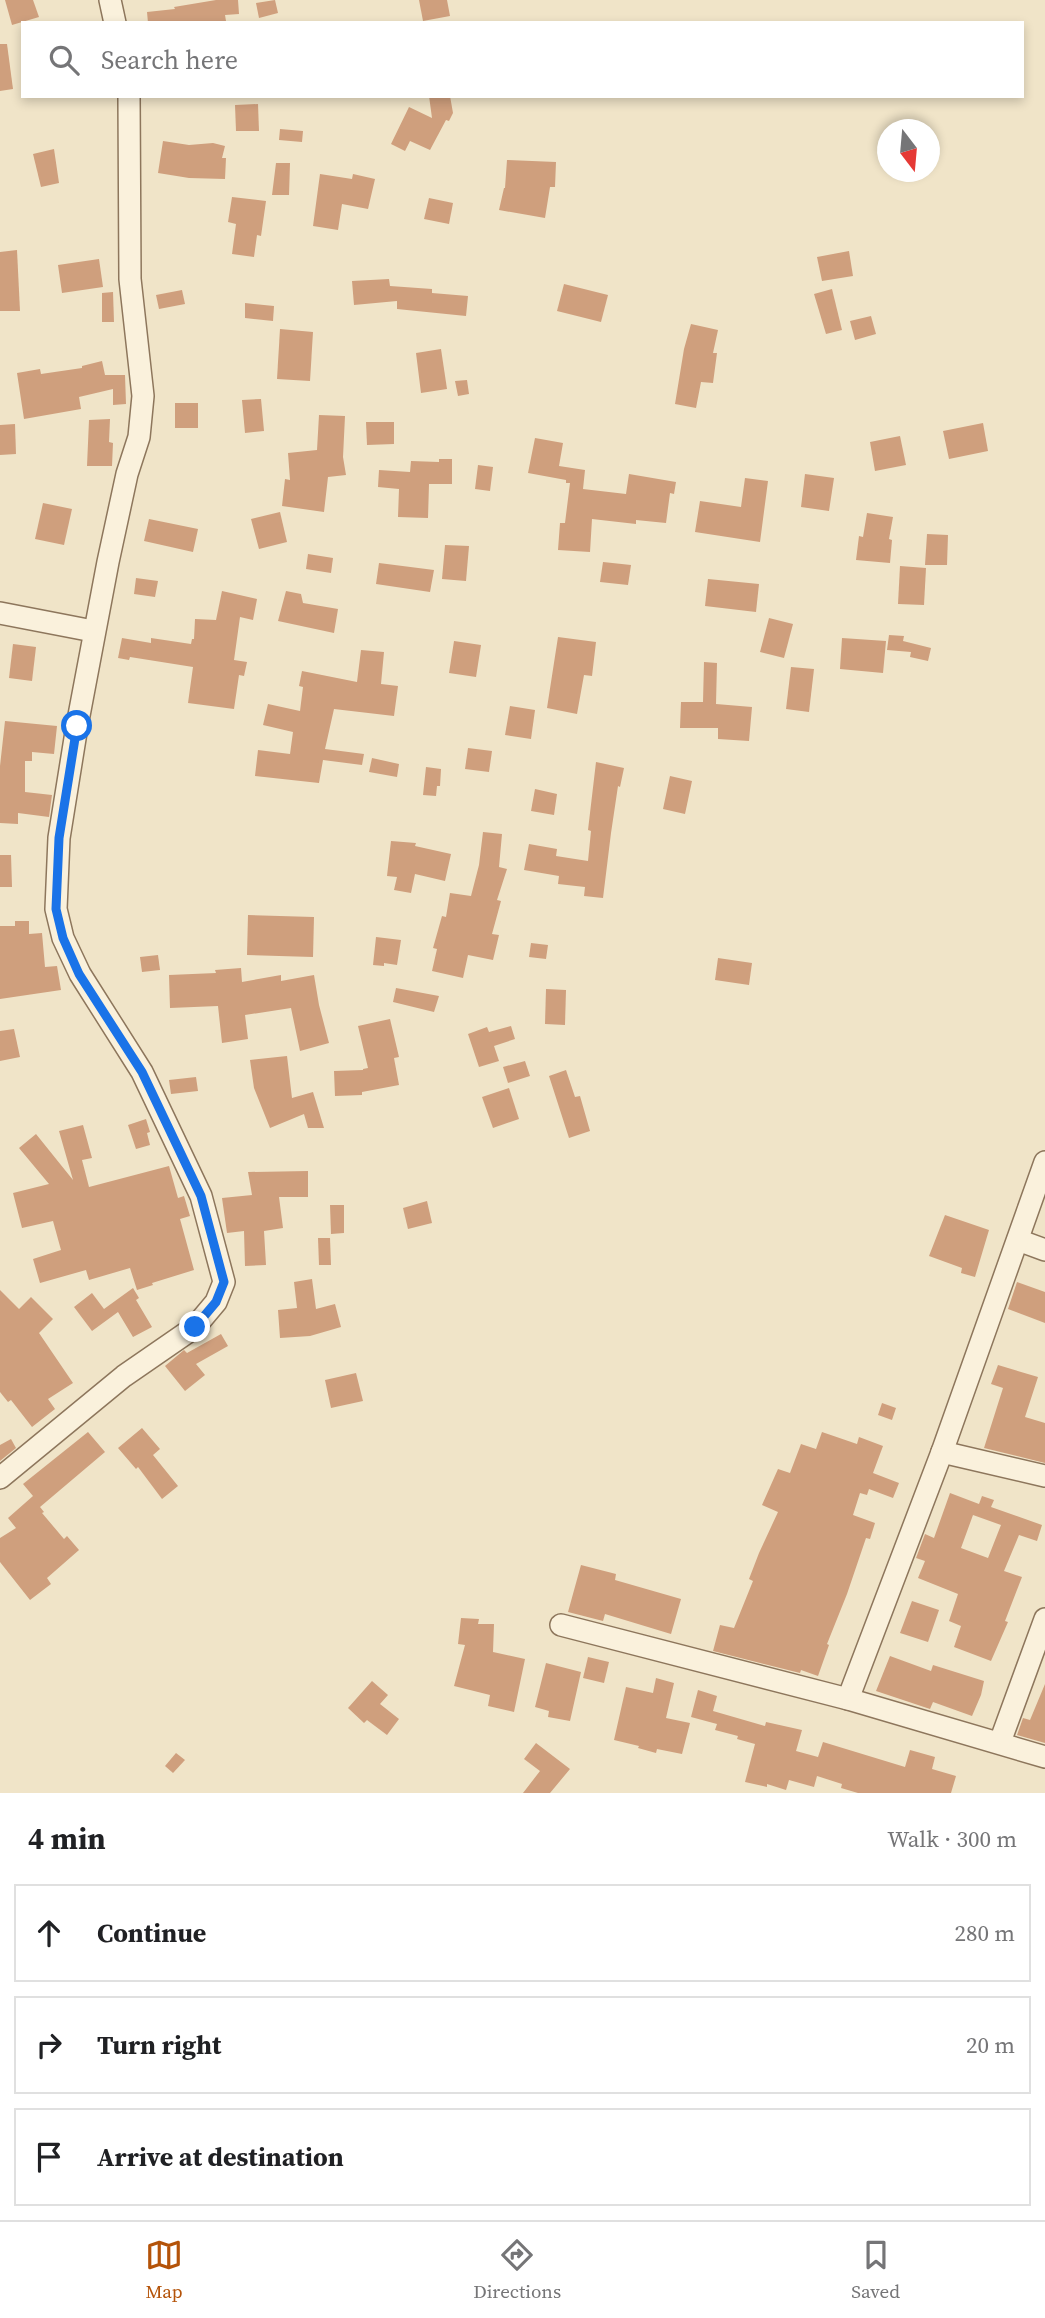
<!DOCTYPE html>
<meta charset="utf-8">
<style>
:root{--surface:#fff;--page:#f6f6f6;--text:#202124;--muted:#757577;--line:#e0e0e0;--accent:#b45309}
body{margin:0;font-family:"Source Serif 4",serif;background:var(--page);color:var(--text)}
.compass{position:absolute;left:877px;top:119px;width:63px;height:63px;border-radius:50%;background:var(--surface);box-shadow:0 4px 10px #0003;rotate:164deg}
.stop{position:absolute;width:21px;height:21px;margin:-16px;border:5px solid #1a73e8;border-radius:50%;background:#fff}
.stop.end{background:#1a73e8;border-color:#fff;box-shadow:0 2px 7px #0008}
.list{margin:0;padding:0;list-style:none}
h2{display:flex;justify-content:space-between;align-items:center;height:91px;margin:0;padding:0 28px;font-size:30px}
h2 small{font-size:23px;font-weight:400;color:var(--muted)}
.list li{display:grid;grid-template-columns:46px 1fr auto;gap:21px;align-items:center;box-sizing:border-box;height:98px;margin:0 14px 14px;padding:0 14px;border:2px solid var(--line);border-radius:0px}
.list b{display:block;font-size:26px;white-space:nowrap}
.list em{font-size:23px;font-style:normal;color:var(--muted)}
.icon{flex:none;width:38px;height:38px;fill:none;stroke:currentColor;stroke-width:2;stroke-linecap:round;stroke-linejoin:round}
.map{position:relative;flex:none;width:1045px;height:1793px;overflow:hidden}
.search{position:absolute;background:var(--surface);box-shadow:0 4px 10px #0003;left:21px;right:21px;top:21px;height:77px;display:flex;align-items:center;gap:18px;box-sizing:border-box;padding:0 24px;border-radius:0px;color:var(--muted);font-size:26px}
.sheet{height:427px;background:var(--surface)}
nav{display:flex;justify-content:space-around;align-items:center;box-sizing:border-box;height:98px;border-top:2px solid var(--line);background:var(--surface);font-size:19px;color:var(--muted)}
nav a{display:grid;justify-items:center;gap:4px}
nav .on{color:var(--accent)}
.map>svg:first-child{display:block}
.building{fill:#cf9f7d;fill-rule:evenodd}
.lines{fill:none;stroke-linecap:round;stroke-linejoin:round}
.minor-casing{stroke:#8d765c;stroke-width:24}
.minor{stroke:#faf1dc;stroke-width:21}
.route{stroke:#1a73e8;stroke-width:9}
</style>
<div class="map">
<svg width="1045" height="1793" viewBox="0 0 1045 1793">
<rect width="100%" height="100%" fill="#f0e4c8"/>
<g class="building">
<path d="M5,0H33L39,17L12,25Z"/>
<path d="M216,0H238L239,14L225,15L226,21L215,23H148L147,12L175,9L174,7Z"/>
<path d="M275,0L278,13L259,18L256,3Z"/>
<path d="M419,0H447L450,16L423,21Z"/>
<path d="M0,44H7L13,89L0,91Z"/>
<path d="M429,96H450L453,113L449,121L446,120L430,150L410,141L405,151L391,144L409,107L432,118Z"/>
<path d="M258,104L259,131H236L235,105Z"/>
<path d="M280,129L303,131L302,142L279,140Z"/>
<path d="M163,141L189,145L213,143L225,146L222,158H226L225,179L189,178L158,173Z"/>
<path d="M54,149L59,183L41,187L33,154Z"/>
<path d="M507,160L556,162L555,187H550L545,218L499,210L504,188H505Z"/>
<path d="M276,163H290L289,195H272Z"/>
<path d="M320,174L352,179L353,174L375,179L368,209L342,204L338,230L313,226Z"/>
<path d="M232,197L266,201L261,236L257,235L254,257L232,254L236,224L228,222Z"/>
<path d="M429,198L453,203L449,224L424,219Z"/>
<path d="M17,250L20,311H0V252Z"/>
<path d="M849,251L853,276L822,281L817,257Z"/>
<path d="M99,259L103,287L62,293L58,265Z"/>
<path d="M389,279L390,286L432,289V293L468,296L466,316L397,309V301L354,305L352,281Z"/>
<path d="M564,284L608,295L601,322L557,311Z"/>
<path d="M832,289L842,330L826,334L814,294Z"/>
<path d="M182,290L185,304L159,309L156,295Z"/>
<path d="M113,292L114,322H102V293Z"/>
<path d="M245,303L274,306L273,321L245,318Z"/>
<path d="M871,316L876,334L855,340L850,321Z"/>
<path d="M691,324L718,330L713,353H717L713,383L701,382L696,408L675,404L684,349Z"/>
<path d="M280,329L313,332L310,381L277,379Z"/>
<path d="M441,349L447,389L421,393L416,353Z"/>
<path d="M102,361L105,375H125L126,404L113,405V389L79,397L81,409L24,419L17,373L40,369L41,374L82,368V366Z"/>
<path d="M467,380L469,394L458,396L455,381Z"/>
<path d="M261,399L264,431L245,433L242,400Z"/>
<rect x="175" y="403" width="23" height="25"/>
<path d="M319,415L345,416L343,457L346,475L328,477L324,512L282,506L285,479L290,480L288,453L317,450Z"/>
<path d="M110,419L109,442L113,443L112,466H87L89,420Z"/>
<path d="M366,422H394V444L367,445Z"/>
<path d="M983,423L988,451L949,459L943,431Z"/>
<path d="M15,424L16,454L0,455V425Z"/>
<path d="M900,436L906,465L875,471L870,442Z"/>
<path d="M535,438L563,443L559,466L585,470L583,489L626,494L629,474L676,482L674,494L670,493L666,523L636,520V524L592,519L590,552L558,550L560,523H565L570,483H566V480L528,473Z"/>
<path d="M439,459H452V484H429L428,518L398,517L399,489L378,487L379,470L410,472L411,461L439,462Z"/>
<path d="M478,465L493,467L490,491L475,489Z"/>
<path d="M805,474L834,478L829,511L801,507Z"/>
<path d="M745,478L768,481L760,542L695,532L700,501L741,507Z"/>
<path d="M43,503L72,509L64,545L35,539Z"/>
<path d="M280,512L287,542L259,549L251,519Z"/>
<path d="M867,513L893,517L889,539L892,540L890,563L856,560L859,536L863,537Z"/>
<path d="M149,519L198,529L193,552L144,541Z"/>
<path d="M927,534L948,535L947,565H925Z"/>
<path d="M445,545L469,546L466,581L442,579Z"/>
<path d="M308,554L333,558L331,573L306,569Z"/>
<path d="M603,562L631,565L628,585L600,582Z"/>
<path d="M379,563L434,570L430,592L376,584Z"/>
<path d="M900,566L926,568L924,605L898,604Z"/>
<path d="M136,578L158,581L155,597L134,594Z"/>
<path d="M708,579L759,584L756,612L705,606Z"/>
<path d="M222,591L257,599L253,620L240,617L234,660L247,662L244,676L239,675L234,709L188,703L193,667L130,657L129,660L118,658L122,638L151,643V638L191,644L192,639H194L195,619L216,620Z"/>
<path d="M286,591L301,594L303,603L338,609L334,633L278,621Z"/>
<path d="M769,618L793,624L784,658L760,652Z"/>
<path d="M889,635L904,636L903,641L931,648L928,661L910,657L911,652L887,650Z"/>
<path d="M558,637L596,642L592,676L584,675L577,714L547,708Z"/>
<path d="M842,638L886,641L883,673L840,669Z"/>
<path d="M454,641L481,645L476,677L449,673Z"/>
<path d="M13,644L36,647L32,681L9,678Z"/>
<path d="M361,650L384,652L381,684L398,686L394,716L334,709L325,749L364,754L362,765L323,760L319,783L255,776L258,750L290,754L293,732L263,725L268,704L300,711L303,687L299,686L302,671L357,682Z"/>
<path d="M704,662L717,663L716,704L752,707L749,741L718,739V728H680L681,702H703Z"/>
<path d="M791,667L814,669L809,712L786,709Z"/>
<path d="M510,706L535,710L531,739L505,735Z"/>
<path d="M5,721L57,726L54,754L32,752V761H25V792L52,795L49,817L18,813V824L0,823V766Z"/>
<path d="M468,748L492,751L489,772L465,769Z"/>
<path d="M372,758L399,764L397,777L369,772Z"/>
<path d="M596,762L624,768L620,787L618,786L611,833L603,898L584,896L585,887L558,884L559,876L524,870L529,844L557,849L556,856L588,861L591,831L588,830Z"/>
<path d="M426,767L441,769L440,786H437L436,796L423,795Z"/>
<path d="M670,776L692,781L685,814L663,809Z"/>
<path d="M535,789L557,794L554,815L531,811Z"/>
<path d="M483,832L502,834L499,867L507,869L497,900L501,901L492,934L499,935L493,960L468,955L463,978L432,971L437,949L433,948L442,916L446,917L450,893L471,896L479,865Z"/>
<path d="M391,841L416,843L415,846L451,854L445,881L415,874L411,893L394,890L397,877L387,876Z"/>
<path d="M0,855H11L12,887H0Z"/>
<path d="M248,915L314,917L313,957L247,955Z"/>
<path d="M15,921H29V934L42,933L45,967L57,966L61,990L0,999V926H15Z"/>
<path d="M376,937L401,940L397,965L384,963V966L373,965Z"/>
<path d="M531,943L548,945L546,959L529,957Z"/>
<path d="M158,955L160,970L142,972L140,957Z"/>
<path d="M718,958L752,963L749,985L715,980Z"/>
<path d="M241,968L242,982L281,975V981L314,975L319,1005L329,1043L300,1051L291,1008L245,1015L248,1039L222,1043L218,1006L170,1008L169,975L216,973L215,970Z"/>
<path d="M396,988L439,996L434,1012L393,1002Z"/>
<path d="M546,989L566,990L565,1025L545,1024Z"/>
<path d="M390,1019L399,1057L394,1058L399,1085L362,1092V1095L335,1096L334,1071L363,1070V1069L368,1068L358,1026Z"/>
<path d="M511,1026L515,1039L494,1046L499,1061L479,1067L468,1034L487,1027L489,1032Z"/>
<path d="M14,1029L20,1057L0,1061V1031Z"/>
<path d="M287,1056L292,1098L313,1092L324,1128H308L304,1114L270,1128L254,1088L250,1060Z"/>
<path d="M525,1061L530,1076L508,1083L503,1067Z"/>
<path d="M566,1070L575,1097L580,1096L590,1131L569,1138L549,1076Z"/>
<path d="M196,1077L198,1091L171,1094L169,1080Z"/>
<path d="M509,1088L519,1119L493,1128L482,1097Z"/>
<path d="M146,1119L150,1132L147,1133L150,1145L136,1149L128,1125Z"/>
<path d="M83,1125L92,1158L82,1160L89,1187L169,1166L178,1198L184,1196L190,1216L180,1219L194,1270L152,1283L153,1285L137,1290L130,1268L89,1280L86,1270L40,1283L33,1259L61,1250L53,1221L22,1228L13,1193L49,1184L19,1148L36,1134L73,1180L59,1131Z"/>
<path d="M308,1171V1197H279L283,1228L264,1231L266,1265L245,1266L244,1231L227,1233L222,1198L252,1195L248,1172Z"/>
<path d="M427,1201L432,1223L408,1229L403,1208Z"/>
<path d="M330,1205H344V1233L331,1234Z"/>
<path d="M945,1215L989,1230L975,1277L961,1273L962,1268L929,1256Z"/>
<path d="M318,1238H330L331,1265H319Z"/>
<path d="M312,1279L316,1309L335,1304L341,1327L310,1336L280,1338L278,1310L297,1308L294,1282Z"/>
<path d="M1017,1282L1045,1292V1323L1008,1309Z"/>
<path d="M133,1288L139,1298L136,1300L152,1327L133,1337L118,1312L92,1331L74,1307L92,1293L104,1309Z"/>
<path d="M0,1290L19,1309L31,1297L53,1319L39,1333L73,1383L48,1399L55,1409L32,1427L11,1400L8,1402L0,1392Z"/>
<path d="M221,1334L228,1346L196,1364L205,1375L185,1391L165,1366L184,1350L187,1353Z"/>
<path d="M998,1365L1038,1377L1025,1417L1045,1423V1463L984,1448L1003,1388L991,1384Z"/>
<path d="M356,1373L363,1401L331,1408L325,1380Z"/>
<path d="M882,1403L896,1408L892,1420L878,1415Z"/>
<path d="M142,1428L160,1449L153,1455L178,1486L162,1499L138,1467L136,1469L118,1448Z"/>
<path d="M88,1432L105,1452L40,1507L44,1512L42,1513L64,1539L67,1536L79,1550L47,1578L51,1584L30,1600L0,1562V1538L16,1528L8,1518L33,1496L23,1484Z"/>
<path d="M822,1432L857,1444L859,1437L883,1446L873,1473L899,1483L893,1498L869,1489L867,1495L860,1493L853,1515L875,1523L870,1539L866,1538L847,1594L827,1644L829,1645L818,1676L801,1670L800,1673L713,1651L720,1625L734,1628L753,1581L749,1579L759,1553L778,1512L762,1505L778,1469L790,1473L801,1444L816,1449Z"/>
<path d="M11,1439L16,1448L0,1461V1445Z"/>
<path d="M950,1493L979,1504L982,1496L994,1500L991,1507L1042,1525L1037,1541L1019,1535L1004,1571L1022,1577L1005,1621L1008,1622L991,1661L954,1647L961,1626L949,1621L958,1594L918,1578L925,1561L916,1558L925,1534L934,1538ZM973,1515L1001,1525L988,1558L961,1548Z"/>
<path d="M581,1565L616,1574L615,1580L681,1599L671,1634L605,1614L603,1621L568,1612Z"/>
<path d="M912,1601L939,1610L928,1642L900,1633Z"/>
<path d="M461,1618L479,1619L478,1624H494L493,1652L525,1659L514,1712L488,1706L490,1695L454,1686L465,1645L458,1644Z"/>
<path d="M890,1656L931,1671L933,1665L984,1681L981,1695L972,1716L933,1702L930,1709L876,1691Z"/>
<path d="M588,1657L609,1662L604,1683L583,1678Z"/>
<path d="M546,1663L581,1672L570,1721L548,1717L549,1711L535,1707Z"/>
<path d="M656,1678L674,1683L666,1718L690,1723L682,1754L657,1749L656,1753L638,1748L639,1746L614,1740L626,1687L653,1693Z"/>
<path d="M372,1681L388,1695L380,1704L399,1719L387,1735L367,1720L364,1723L348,1708Z"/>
<path d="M1045,1684V1743L1017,1735L1023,1718L1030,1720Z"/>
<path d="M698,1690L717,1696L713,1711L765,1726L766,1722L802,1730L796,1751L818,1757L823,1742L905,1767L910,1750L935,1757L932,1769L956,1776L951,1793H858L841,1788L842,1784L817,1776L814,1787L789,1780L786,1790L767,1784V1787L745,1782L755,1744L737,1739L738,1736L715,1730L717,1724L691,1717Z"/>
<path d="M536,1743L570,1769L550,1793H523L540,1771L524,1759Z"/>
<path d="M176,1753L185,1760L173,1773L165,1766Z"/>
</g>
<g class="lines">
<g class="minor-casing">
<g id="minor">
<path d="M110,0L115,23"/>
<path d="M0,613L93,631"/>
<path d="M1018,1240L1045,1250"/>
<path d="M942,1452L1045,1476"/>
<path d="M0,1478L124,1376L195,1327L216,1302L224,1282L201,1196L142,1072L80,974L63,938L56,909L59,838L77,726L108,562L127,474L139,437L143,396L130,279L129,96"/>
<path d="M561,1625L848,1699L1045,1757"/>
<path d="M848,1699L942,1452L1045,1162"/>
<path d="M1000,1742L1045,1619"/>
</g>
</g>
<use href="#minor" class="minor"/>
</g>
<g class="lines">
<path class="route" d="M77,726L59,838L56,909L63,938L79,974L142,1072L201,1196L224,1282L216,1302L195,1327"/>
</g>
</svg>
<svg class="compass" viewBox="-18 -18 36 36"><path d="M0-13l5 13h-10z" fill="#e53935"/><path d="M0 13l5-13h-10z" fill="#757577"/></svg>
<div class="stop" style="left:77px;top:726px"></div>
<div class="stop end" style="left:195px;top:1327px"></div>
<div class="search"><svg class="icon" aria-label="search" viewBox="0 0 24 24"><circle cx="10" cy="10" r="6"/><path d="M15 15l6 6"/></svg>Search here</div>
</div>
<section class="sheet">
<h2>4 min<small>Walk · 300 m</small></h2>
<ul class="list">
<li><svg class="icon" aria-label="ahead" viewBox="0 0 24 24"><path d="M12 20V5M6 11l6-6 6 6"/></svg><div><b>Continue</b></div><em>280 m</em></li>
<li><svg class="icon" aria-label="right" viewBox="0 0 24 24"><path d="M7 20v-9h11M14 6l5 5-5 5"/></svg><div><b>Turn right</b></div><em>20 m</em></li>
<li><svg class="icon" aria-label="arrive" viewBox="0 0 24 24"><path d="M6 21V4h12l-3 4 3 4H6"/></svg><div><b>Arrive at destination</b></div></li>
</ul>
</section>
<nav>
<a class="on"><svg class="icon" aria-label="map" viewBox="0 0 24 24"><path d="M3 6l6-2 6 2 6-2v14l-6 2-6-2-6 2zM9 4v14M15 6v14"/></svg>Map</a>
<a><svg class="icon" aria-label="directions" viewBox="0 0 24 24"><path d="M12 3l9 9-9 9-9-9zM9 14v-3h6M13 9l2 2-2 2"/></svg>Directions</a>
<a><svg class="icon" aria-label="saved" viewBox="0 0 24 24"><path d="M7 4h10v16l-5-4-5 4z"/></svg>Saved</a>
</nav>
